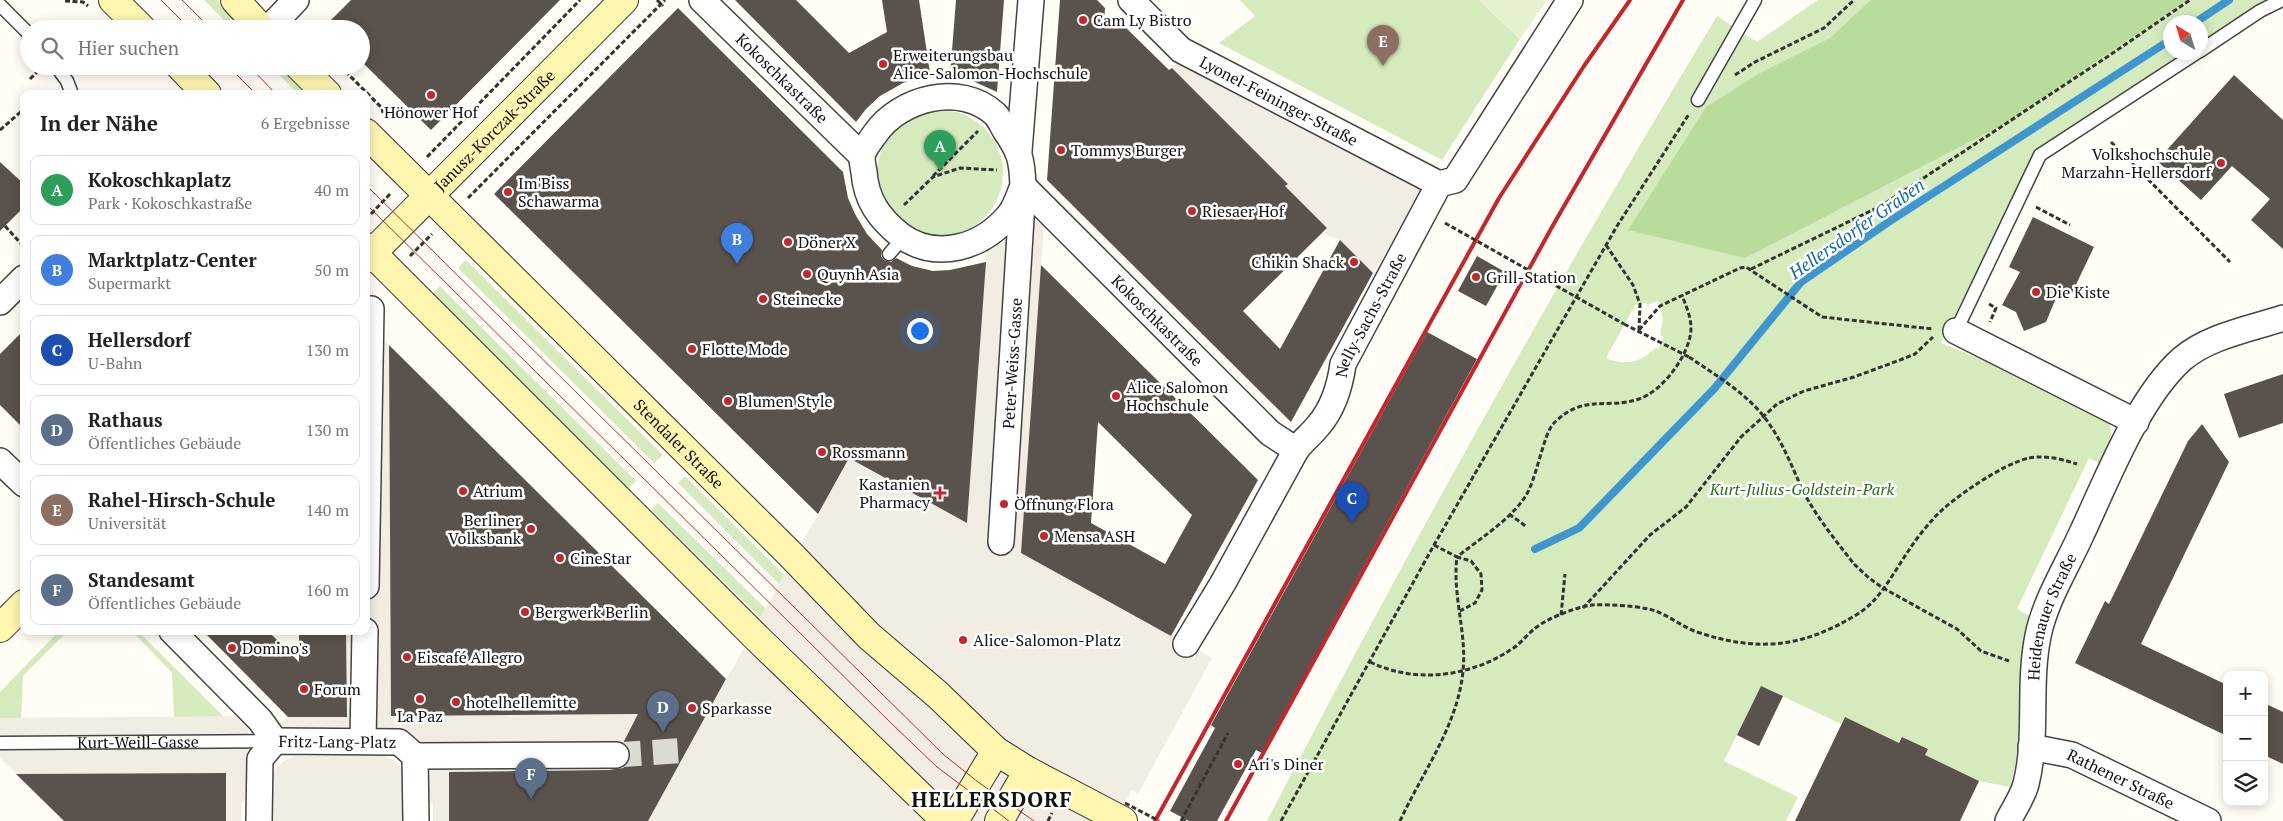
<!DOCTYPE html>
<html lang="de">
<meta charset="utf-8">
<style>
:root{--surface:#fff;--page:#f6f6f6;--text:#222;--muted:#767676;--line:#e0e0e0;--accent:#2563eb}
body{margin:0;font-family:"PT Serif",serif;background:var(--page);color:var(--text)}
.controls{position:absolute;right:15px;bottom:15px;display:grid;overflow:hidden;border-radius:10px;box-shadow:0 2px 12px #0003}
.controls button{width:45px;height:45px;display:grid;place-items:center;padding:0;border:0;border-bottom:1px solid var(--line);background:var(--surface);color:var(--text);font:25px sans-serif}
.compass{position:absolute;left:2163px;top:15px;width:45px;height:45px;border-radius:50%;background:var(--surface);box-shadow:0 2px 12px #0003;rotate:322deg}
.you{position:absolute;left:919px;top:330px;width:18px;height:18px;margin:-12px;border:4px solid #fff;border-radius:50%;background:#1a73e8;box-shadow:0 0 0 8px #1a73e833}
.badge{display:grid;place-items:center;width:32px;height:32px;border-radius:50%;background:var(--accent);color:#fff;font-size:16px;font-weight:700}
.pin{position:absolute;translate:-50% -41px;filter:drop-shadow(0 1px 2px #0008)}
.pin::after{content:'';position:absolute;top:26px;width:18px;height:15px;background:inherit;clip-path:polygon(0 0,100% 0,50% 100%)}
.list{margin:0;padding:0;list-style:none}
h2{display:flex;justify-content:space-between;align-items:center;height:65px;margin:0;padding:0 20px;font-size:21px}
h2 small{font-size:16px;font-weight:400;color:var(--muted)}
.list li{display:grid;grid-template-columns:32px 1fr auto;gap:15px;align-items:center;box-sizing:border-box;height:70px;margin:0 10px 10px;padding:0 10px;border:1px solid var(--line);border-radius:10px}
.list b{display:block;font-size:19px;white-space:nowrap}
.list p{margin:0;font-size:16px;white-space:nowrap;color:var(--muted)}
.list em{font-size:16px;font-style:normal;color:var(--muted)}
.icon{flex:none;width:28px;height:28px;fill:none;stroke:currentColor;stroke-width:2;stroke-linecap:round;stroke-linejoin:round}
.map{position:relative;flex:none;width:2283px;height:821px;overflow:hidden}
.search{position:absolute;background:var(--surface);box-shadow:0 2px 12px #0003;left:20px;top:20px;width:350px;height:55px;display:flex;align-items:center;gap:12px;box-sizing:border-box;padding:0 18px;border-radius:28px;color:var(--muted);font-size:19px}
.panel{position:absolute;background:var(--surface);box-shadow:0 2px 12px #0003;left:20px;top:90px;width:350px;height:545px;border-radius:10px}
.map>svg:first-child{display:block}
.green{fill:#d5ebbd;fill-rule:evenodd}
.forest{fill:#b9dc9c}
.pitch{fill:#e6f2cf}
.plaza{fill:#f1ede2}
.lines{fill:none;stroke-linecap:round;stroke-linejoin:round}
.stream{stroke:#3f96cf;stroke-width:8}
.building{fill:#5a524d;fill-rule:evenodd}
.street-tunnel{stroke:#dbdad3;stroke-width:25;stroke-dasharray:25 12;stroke-linecap:butt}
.lane-casing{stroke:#444;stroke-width:15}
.street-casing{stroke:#444;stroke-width:28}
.secondary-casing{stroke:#333;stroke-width:30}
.path{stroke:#333;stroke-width:3;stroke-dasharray:5 2.5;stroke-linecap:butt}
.lane{stroke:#fff;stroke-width:12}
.street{stroke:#fff;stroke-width:25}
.secondary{stroke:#fff6b0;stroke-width:28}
.tram{stroke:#c4262e;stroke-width:1}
.rail{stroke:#c4262e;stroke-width:4}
.path-bridge{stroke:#333;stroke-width:3;stroke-dasharray:5 2.5;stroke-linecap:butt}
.poi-dot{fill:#c4262e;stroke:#fff;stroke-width:2}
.labels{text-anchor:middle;stroke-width:5;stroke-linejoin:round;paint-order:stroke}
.poi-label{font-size:16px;fill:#111;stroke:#fff;text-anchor:start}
.street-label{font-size:16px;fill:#111;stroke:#fff}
.park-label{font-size:16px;font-style:italic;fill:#2f6b1f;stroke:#fff}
.water-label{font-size:18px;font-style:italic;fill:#1768a6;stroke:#fff}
.district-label{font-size:21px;font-weight:bold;letter-spacing:1px;fill:#111;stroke:#fff}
</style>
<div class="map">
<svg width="2283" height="821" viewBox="0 0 2283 821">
<rect width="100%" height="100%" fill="#fffdf5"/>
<g class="green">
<path d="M204,0H217L243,29H233Z"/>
<path d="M1240,0H1479L1520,39L1442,160L1219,43L1255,16Z"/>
<path d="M1818,0H2266L2201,44L2200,22H2170V52L2187,53L2035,152L1941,343L2017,374L2108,419C2115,438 2110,447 2103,465L2089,458L2017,609L2030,616L2026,629L2016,762L2010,787L1979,781L1925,755L1927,749L1903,737L1899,743L1845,717L1841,724L1761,686L1724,761L1798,797L1786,821H1267C1409,548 1558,279 1717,16L1757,42ZM1658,301L1663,318L1660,335L1664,337L1658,349L1655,348C1641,363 1625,366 1606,358L1635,305L1645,303L1647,305Z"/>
<path d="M271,66H279L306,94H298Z"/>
<circle cx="940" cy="173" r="63"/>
<path d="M466,260L663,455L654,463L458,268Z"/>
<path d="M440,286L636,481L628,489L432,294Z"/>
<path d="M685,476L867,658L816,621L678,483Z"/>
<path d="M658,503L808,650L922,778L651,510Z"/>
<path d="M59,631H68L23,676L21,718H0V692Z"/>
<path d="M132,631H138L224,717H174L172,673Z"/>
</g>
<path class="forest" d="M1871,0H2187L2004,124L1745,258L1628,230L1706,107L1760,73L1830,38Z"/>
<path class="pitch" d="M1479,0H1547L1520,39Z"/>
<g class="plaza">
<path d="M1179,61L1424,191L1373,273L1339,240L1324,233L1327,228L1285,186L1288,183L1172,68Z"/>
<path d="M1030,219L1044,225L1021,553L1212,658L1138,794L1132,790L1115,821H648L849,458L967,523L987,243Z"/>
<path d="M366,322L389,345L391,716L638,714L608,770L449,772V821H433V804L426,798L425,761L288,730L279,724L288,717L347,716L346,631H366Z"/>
<path d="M241,716L248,722L249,798L241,803V821H226L225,773L22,774L21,779L0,758V718Z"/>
<path d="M381,755L393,760L399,765L403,773L404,821H271V780L275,769L284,761L295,756Z"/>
</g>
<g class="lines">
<g class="stream">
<path d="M2196,22L2229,0"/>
<path d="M1535,549L1579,528L1714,389L1801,282L1890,221L2170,40"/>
</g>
</g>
<g class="building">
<path d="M351,0H560L431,130L361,61V29H322Z"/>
<path d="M735,0H796L849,53L887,32L882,0H919L930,73L903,83L880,96L866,109L856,122Z"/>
<path d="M956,0H1004L997,92L964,77L950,76Z"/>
<path d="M1060,0H1097L1105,8L1104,23H1121L1169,70L1172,68L1288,184L1285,186L1327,228L1243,311L1280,349L1340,240L1373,273L1291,422L1047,180Z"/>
<path d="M678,8L843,172L848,198L855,214L867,234L882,250L881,256L884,260L891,262L896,258L912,266L933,271L950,270L986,262L967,523L849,458L818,514L494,194Z"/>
<path d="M2234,75L2283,120V249L2251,220L2270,199L2232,166L2201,200L2157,161Z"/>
<path d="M0,162L24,184V207L0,231Z"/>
<path d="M2033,217L2094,247L2070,297L2059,291L2046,322L2024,331L2016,312L2002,305L2020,272L2009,267Z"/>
<path d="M1477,256L1505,272L1486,306L1458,291Z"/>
<path d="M1041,265L1258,480L1171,636L1021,553ZM1098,422L1192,515L1165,564L1091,523Z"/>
<path d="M24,330V429L0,405V354Z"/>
<path d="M1427,332L1477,359L1262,753L1256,750L1217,821H1189L1170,811L1215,728L1211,725Z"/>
<path d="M389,345L726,679L648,821H449V772L608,770L623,768L628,763L630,755L629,748L623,743L638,714L391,716Z"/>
<path d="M2283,374V423L2239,438L2224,394Z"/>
<path d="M2202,424L2229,462L2141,644L2227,685V736L2075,663L2105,601L2109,604L2188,441Z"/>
<path d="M203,631H268L299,662V631H346L347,717H288Z"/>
<path d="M1761,686L1783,696L1759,746L1737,735Z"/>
<path d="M2264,703L2283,712V764L2264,755Z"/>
<path d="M1845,717L1899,743L1902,737L1928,749L1925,755L1979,781L1960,821H1795Z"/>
<path d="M226,773V821H64L16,774Z"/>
</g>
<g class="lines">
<path class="street-tunnel" d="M616,755L688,750"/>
<g class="lane-casing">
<g id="lane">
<path d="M0,5L29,34"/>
<path d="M2200,51L2260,11L2282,0"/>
<path d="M56,66L67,81L72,94"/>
<path d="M1698,100L1755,0"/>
<path d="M889,254L904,237"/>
<path d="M1956,331L2040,155L2198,52"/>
<path id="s1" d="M0,743L275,741"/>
</g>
</g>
<g class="street-casing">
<g id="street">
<path id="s2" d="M702,0L862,156"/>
<path id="s3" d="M1131,0L1181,50L1439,184"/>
<path d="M268,29L296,0"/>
<path d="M1019,151L1031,0"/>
<path id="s4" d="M1023,186L1270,433L1296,450"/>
<path d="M0,302L24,278"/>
<path d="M1956,331L2136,422"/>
<path d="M0,461L24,484"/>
<path id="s5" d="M1001,542L1023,186C1022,159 1020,152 1005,130C1002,125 999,118 995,114C960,82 900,98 875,134C871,140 863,149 862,157C862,161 863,167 864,172C866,200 879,218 900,235C937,262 983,247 1010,214C1016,206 1019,195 1023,186"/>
<path d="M366,586L371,309"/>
<path d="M172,631L260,720L275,741"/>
<path id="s6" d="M1186,644L1223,583L1296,450C1303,440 1311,435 1318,426C1332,410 1340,386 1343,364L1439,184L1455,180L1570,0"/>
<path d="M363,741L365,631"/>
<path id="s7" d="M2031,747L2072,755L2208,821"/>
<path d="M415,756L616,755"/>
<path id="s8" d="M259,821L260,759L275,741L399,742L415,756L416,821"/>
<path id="s9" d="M2008,821C2014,809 2023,796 2026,784C2038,736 2028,685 2038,636C2045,601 2066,568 2081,535C2106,482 2138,398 2182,359C2209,336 2250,329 2283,318"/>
</g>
</g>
<g class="secondary-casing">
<g id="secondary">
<path d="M113,0L142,29"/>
<path d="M235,0L262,29"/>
<path d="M180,66L207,94"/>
<path d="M299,66L327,94"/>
<path id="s10" d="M366,133L790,554L869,636L938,695L996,751L1028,771L1123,821"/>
<path d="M366,247L758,639L946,821"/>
<path id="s11" d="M366,259L624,0"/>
<path d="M0,628L24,604"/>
<path d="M954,821L996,751"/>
<path d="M999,821L1028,771"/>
</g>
</g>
<g class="path">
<path d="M657,0L663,6"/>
<path d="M65,1L83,2L88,6"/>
<path d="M84,29L86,27"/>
<path d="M340,66L382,108L383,113"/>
<path d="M1735,75L1755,62L1824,28L1854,0"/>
<path d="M30,79L39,70"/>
<path d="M40,94L42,92"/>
<path d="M0,130L24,109"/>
<path d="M2111,142L2230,262"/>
<path d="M427,157L580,0"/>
<path d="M933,176L978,131"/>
<path d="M468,198L665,0"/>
<path d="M904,205L933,177L960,168L997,170"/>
<path d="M2036,207L2070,225"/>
<path d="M371,214L391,193"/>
<path d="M5,226L24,247"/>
<path d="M1606,245L1633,285L1640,304L1639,330"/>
<path d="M410,256L432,234"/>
<path d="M1751,269L1881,206L2110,55L2190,0"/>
<path d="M1989,304L1996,308L1990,322"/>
<path d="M1624,324L1689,357"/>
<path d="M1639,330L1660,306L1740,268L1746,267L1822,317L1933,329"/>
<path d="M1509,514L1527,527"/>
<path d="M1434,545L1457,557C1479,539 1509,521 1525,497C1537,479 1543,434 1554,423C1584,393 1606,410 1639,399C1663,391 1691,353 1691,328C1691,317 1686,306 1682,295"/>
<path d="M1854,564L1869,578L1883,588L1957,629L1981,651L2009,661"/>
<path d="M1583,608L1650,535L1686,507L1741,437L1777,404L1804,391L1854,377L1900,360L1915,354L1933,337"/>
<path d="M1561,615L1565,574"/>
<path d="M1370,662C1416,684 1470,677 1512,649C1520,644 1526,636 1533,630C1545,619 1576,607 1592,605C1609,604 1633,606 1649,609C1666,613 1680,626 1697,632C1757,652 1802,648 1856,615C1880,601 1893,573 1909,550C1916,539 1925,528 1934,518C1951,499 2004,463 2029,458C2046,455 2061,459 2077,464"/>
<path d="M1048,821L1052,813"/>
<path d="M1181,821L1228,733"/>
<path d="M1184,821L1185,819"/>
<path d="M1281,821L1434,545L1617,226L1689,114"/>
<path d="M1400,821C1422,773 1458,725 1463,671C1467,632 1452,595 1457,557L1471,561L1481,574L1482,590L1475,603L1460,611"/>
</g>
<use href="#lane" class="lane"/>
<use href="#street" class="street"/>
<use href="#secondary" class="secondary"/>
<g class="tram">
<path d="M161,0L190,29"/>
<path d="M182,0L211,29"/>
<path d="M228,66L256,94"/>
<path d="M249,66L276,94"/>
<path d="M366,185L944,755L978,782L1034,821"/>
<path d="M366,204L892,724L937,767L1009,821"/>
</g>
<g class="rail">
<path d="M1155,821L1499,198L1584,66L1630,0"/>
<path d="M1226,821L1552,227L1683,0"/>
</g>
<g class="path-bridge">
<path d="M1445,223L1624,324"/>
<path d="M1689,357C1714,374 1741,390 1761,413C1781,437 1791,465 1804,493C1818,519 1836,541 1854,564"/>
<path d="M1125,803L1159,821"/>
</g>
</g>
<g class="poi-dot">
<circle cx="1083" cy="20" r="5"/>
<circle cx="883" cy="64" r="5"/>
<circle cx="431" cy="95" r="5"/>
<circle cx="1061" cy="150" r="5"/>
<circle cx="2221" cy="163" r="5"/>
<circle cx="508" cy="192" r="5"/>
<circle cx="1192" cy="211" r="5"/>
<circle cx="788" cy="242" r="5"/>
<circle cx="1354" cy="262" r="5"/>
<circle cx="807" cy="274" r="5"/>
<circle cx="1476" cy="277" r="5"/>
<circle cx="2036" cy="292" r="5"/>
<circle cx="763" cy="299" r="5"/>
<circle cx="692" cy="349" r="5"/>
<circle cx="1116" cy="396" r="5"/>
<circle cx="728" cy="401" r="5"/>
<circle cx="822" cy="452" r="5"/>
<circle cx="463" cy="491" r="5"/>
<path d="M937.5 485.5h5v5h5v5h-5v5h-5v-5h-5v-5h5z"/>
<circle cx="1004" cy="504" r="5"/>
<circle cx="531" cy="529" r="5"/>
<circle cx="1044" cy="536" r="5"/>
<circle cx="560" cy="558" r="5"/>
<circle cx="525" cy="612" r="5"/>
<circle cx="963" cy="640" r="5"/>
<circle cx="232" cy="648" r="5"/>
<circle cx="407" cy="657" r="5"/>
<circle cx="304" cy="689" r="5"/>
<circle cx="420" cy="699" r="5"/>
<circle cx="456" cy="702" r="5"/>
<circle cx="692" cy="708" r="5"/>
<circle cx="1238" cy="764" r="5"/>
</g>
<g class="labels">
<g class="poi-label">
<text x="1093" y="26">Cam Ly Bistro</text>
<text x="893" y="61">Erweiterungsbau<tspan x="893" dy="18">Alice-Salomon-Hochschule</tspan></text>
<text x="431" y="118" text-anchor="middle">Hönower Hof</text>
<text x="1071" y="156">Tommys Burger</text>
<text x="2211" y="160" text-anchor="end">Volkshochschule<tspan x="2211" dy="18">Marzahn-Hellersdorf</tspan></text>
<text x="518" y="189">Im'Biss<tspan x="518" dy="18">Schawarma</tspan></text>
<text x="1202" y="217">Riesaer Hof</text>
<text x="798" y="248">Döner X</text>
<text x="1344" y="268" text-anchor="end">Chikin Shack</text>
<text x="817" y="280">Quynh Asia</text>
<text x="1486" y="283">Grill-Station</text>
<text x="2046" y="298">Die Kiste</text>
<text x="773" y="305">Steinecke</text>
<text x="702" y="355">Flotte Mode</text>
<text x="1126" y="393">Alice Salomon<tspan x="1126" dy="18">Hochschule</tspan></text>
<text x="738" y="407">Blumen Style</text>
<text x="832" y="458">Rossmann</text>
<text x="930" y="490" text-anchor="end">Kastanien<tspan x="930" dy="18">Pharmacy</tspan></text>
<text x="473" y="497">Atrium</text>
<text x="1014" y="510">Öffnung Flora</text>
<text x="521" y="526" text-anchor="end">Berliner<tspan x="521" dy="18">Volksbank</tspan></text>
<text x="1054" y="542">Mensa ASH</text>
<text x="570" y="564">CineStar</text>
<text x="535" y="618">Bergwerk Berlin</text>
<text x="973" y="646">Alice-Salomon-Platz</text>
<text x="242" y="654">Domino's</text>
<text x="417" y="663">Eiscafé Allegro</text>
<text x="314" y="695">Forum</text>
<text x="466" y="708">hotelhellemitte</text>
<text x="702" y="714">Sparkasse</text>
<text x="420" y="722" text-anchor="middle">La Paz</text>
<text x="1248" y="770">Ari's Diner</text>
</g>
<g class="street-label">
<text dy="6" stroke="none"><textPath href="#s2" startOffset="112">Kokoschkastraße</textPath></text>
<text dy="6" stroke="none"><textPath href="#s3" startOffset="181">Lyonel-Feininger-Straße</textPath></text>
<text dy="6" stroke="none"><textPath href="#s11" startOffset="182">Janusz-Korczak-Straße</textPath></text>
<text dy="6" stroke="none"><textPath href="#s6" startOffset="379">Nelly-Sachs-Straße</textPath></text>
<text dy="6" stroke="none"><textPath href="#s4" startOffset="190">Kokoschkastraße</textPath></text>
<text dy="6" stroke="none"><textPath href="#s5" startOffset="179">Peter-Weiss-Gasse</textPath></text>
<text dy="6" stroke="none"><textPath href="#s10" startOffset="441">Stendaler Straße</textPath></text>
<text dy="6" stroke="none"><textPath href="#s9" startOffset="212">Heidenauer Straße</textPath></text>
<text dy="6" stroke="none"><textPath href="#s1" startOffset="138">Kurt-Weill-Gasse</textPath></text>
<text dy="6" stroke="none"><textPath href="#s8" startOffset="148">Fritz-Lang-Platz</textPath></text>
<text dy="6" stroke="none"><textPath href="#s7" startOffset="96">Rathener Straße</textPath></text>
</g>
<g class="park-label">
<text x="1802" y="495">Kurt-Julius-Goldstein-Park</text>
</g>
<g class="water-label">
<text transform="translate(1857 229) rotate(-35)" y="6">Hellersdorfer Graben</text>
</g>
<g class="district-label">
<text x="992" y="807">HELLERSDORF</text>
</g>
</g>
</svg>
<div class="controls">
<button>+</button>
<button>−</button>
<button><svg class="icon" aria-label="layers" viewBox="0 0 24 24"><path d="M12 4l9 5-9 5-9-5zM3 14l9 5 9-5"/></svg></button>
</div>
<svg class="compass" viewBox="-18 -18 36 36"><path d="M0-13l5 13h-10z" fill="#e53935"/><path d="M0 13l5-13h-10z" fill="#767676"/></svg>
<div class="you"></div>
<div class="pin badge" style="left:940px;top:171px;background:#2e9e5b">A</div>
<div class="pin badge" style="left:737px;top:264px;background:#3f7fe0">B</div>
<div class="pin badge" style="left:1352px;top:523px;background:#1a4fb4">C</div>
<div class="pin badge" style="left:663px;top:732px;background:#5c6f8a">D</div>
<div class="pin badge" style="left:1383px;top:66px;background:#8d6e63">E</div>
<div class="pin badge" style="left:531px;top:799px;background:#5c6f8a">F</div>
<div class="search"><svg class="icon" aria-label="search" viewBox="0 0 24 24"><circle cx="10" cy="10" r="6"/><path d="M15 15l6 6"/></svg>Hier suchen</div>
<section class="panel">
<h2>In der Nähe<small>6 Ergebnisse</small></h2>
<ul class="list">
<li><span class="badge" style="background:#2e9e5b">A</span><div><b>Kokoschkaplatz</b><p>Park · Kokoschkastraße</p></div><em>40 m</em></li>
<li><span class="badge" style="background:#3f7fe0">B</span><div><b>Marktplatz-Center</b><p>Supermarkt</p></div><em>50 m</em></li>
<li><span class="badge" style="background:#1a4fb4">C</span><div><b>Hellersdorf</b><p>U-Bahn</p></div><em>130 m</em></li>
<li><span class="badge" style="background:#5c6f8a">D</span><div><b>Rathaus</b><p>Öffentliches Gebäude</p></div><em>130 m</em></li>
<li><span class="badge" style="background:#8d6e63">E</span><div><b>Rahel-Hirsch-Schule</b><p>Universität</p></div><em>140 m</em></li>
<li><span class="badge" style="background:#5c6f8a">F</span><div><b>Standesamt</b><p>Öffentliches Gebäude</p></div><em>160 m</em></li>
</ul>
</section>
</div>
